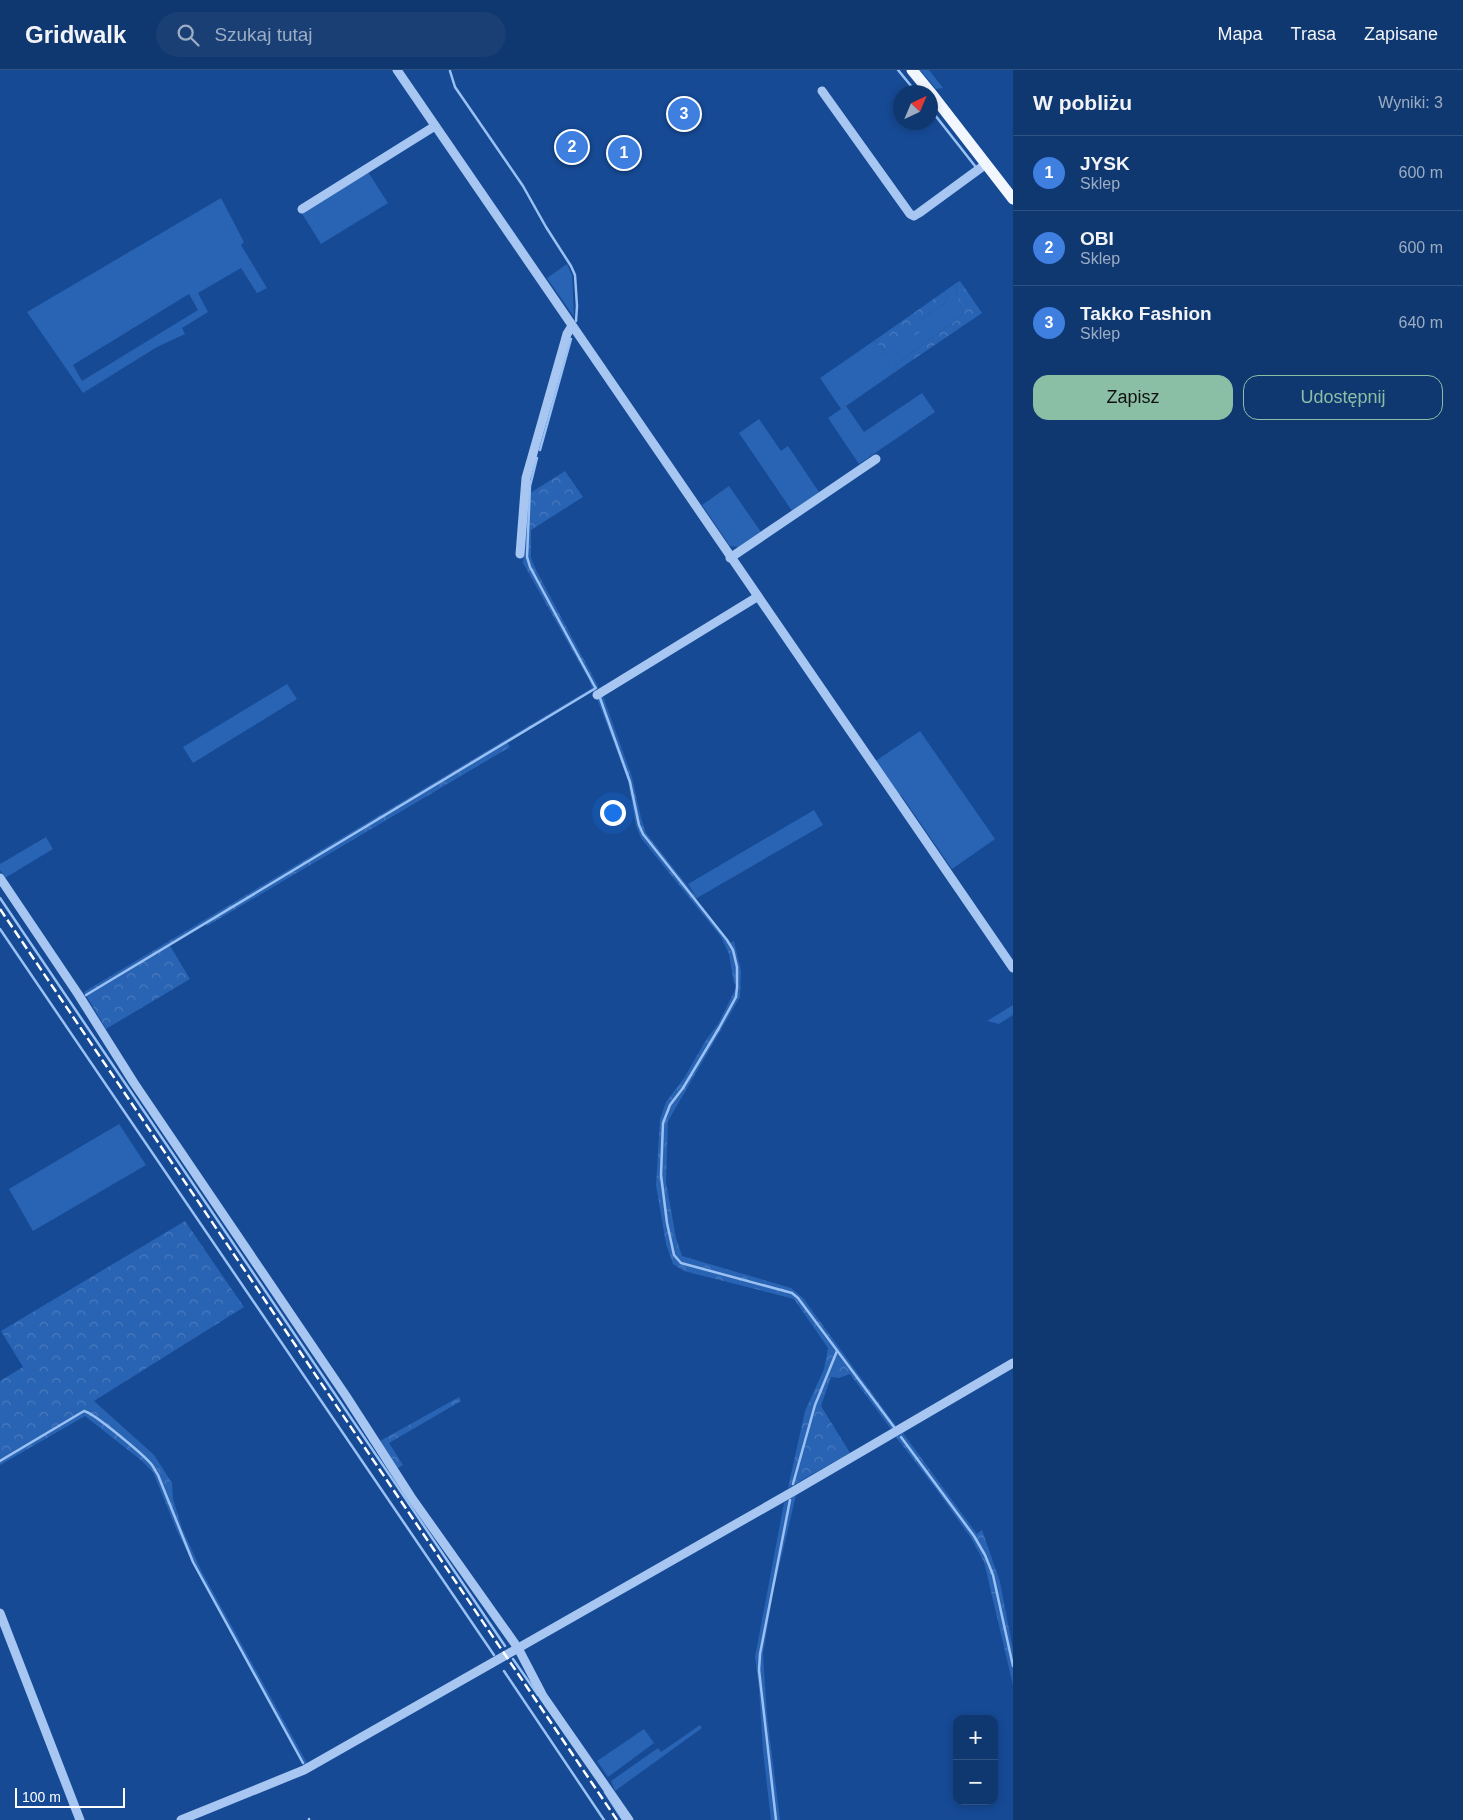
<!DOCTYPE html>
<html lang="pl">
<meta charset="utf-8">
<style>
:root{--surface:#103870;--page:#193f75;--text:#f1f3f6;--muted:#9cacc3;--line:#305283;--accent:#8abfa5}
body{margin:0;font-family:Helvetica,sans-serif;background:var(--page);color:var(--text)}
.controls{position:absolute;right:15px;bottom:15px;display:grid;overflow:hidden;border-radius:10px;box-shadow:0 2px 8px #0003}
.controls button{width:45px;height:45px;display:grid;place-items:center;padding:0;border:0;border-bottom:1px solid var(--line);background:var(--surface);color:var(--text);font:25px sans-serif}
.compass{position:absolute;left:893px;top:15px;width:45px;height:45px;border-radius:50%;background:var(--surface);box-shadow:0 2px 8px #0003;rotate:44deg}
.scale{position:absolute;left:15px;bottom:12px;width:110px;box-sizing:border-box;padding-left:5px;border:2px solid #fff;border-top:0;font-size:14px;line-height:18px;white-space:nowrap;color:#fff;-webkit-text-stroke:4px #164a95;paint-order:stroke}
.you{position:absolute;left:612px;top:742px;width:18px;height:18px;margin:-12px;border:4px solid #fff;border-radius:50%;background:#1a73e8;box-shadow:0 0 0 8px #1a73e833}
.badge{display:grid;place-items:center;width:32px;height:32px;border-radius:50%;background:var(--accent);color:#fff;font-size:16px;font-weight:700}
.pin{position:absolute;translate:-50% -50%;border:2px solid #fff;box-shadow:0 1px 5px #0006}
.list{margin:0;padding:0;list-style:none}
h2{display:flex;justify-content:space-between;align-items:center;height:65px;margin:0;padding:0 20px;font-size:21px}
h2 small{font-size:16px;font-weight:400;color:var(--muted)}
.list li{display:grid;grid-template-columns:32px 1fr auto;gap:15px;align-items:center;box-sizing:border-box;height:75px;padding:0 20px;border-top:1px solid var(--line)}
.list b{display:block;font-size:19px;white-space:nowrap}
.list p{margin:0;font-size:16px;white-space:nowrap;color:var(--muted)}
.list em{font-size:16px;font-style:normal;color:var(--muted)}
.actions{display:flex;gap:10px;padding:15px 20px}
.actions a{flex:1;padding:11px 0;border:1px solid var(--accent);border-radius:15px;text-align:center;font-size:18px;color:var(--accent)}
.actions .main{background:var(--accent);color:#111}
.icon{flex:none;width:28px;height:28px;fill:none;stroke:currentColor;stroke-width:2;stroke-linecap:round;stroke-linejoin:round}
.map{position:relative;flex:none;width:1013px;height:1750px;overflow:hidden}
header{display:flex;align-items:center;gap:30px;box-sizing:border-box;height:70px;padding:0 25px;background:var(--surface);border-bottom:1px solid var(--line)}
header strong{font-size:24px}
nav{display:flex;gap:28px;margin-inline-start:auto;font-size:18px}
.search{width:350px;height:45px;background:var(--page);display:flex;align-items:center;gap:12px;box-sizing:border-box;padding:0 18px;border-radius:28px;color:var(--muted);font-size:19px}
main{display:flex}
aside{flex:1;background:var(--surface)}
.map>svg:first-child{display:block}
.green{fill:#2963b3;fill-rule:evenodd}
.forest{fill:url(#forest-crowns)}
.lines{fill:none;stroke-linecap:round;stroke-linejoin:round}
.stream{stroke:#99c1f4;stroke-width:2.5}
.minor{stroke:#a7c6f1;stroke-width:9}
.major{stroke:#f1f6ff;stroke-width:11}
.rail{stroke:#fff;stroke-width:2.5;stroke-dasharray:9 4;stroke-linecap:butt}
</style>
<header>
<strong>Gridwalk</strong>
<div class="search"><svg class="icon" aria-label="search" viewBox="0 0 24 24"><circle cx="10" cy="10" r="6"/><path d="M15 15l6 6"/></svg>Szukaj tutaj</div>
<nav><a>Mapa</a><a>Trasa</a><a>Zapisane</a></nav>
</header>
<main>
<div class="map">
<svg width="1013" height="1750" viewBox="0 0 1013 1750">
<defs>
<pattern id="forest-crowns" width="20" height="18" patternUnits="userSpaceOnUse" patternTransform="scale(1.25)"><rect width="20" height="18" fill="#2963b3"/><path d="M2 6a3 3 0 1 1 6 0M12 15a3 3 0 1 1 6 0" fill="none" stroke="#497abe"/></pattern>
</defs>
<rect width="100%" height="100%" fill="#164a95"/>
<g class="green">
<path d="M920,0H929L943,18L936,19Z"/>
<path d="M368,102L388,133L321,174L301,142Z"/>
<path d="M221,128L244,172L241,175L267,218L257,223L241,198L198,223L208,242L182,258L185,264L157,277L83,323L27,242ZM189,224L198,240L82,311L73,295Z"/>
<path d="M567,194L572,205L574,247L547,208Z"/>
<path d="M956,213L957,227L964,242L963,245L903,289L895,296L898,300L846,336L864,362L922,323L935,342L859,394L828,348L841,339L820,308L875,270L886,284L919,251L945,233L947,226L945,221Z"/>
<path d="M759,349L781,381L788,376L819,422L792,441L739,363Z"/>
<path d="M729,416L761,462L738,477L730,476L702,435Z"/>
<path d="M287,614L297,629L193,693L183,677Z"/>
<path d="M603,626L622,679L617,681L597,629Z"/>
<path d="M920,661L995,769L952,799L901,725L898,727L874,692Z"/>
<path d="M814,740L823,755L697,828L688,814Z"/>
<path d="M46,767L53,779L5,808L0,800V794Z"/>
<path d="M1013,935V945L999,954L987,951Z"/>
<path d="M119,1054L146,1095L33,1161L9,1119Z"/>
<path d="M941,1415L977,1464L971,1468L936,1419Z"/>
<path d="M796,1425L773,1523L763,1584L767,1645L780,1750H771L763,1681L759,1619L755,1587L784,1433Z"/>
<path d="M182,1458L201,1500L307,1693L303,1695L197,1502L177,1461Z"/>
<path d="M700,1655L702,1658L615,1721L611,1711L658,1678L661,1682Z"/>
<path d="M644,1659L654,1673L608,1707L597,1691Z"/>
</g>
<g class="forest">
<path d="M960,211L982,243L898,300L895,296L903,289L963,245L964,242L957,227L956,213Z"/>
<path d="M945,221L947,226L945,233L919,251L920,262L886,284L875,270Z"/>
<path d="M565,401L583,427L531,460V488L536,500L598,616L595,619L597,621L594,623L592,620L507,672L510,677L207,856L205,852L169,874L190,909L106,959L84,922L592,618L589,610L523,493L527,425Z"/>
<path d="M622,679L632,707L641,748L646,763L697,828L696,829L730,873L734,871L741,901L740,927L668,1051L666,1112L676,1168L682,1186L791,1218L803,1228L896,1356L891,1359L850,1304L839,1308L831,1307L821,1336L850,1383L788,1418L805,1341L824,1299L828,1278L794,1229L684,1201L673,1194L666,1174L656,1115L660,1049L666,1032L684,1008L706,970L718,954L739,912L734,914L729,884L721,867L641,768L636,756L628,711L617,681Z"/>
<path d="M185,1151L244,1237L94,1331L154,1385L172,1413L173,1429L182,1458L177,1461L153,1402L142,1391L85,1346L0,1395V1311L23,1297L1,1261Z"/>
<path d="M459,1327L461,1331L389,1373L403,1395L398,1398L380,1371Z"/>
<path d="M903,1363L941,1415L936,1419L896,1367Z"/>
<path d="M982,1460L1000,1512L1013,1580V1615L984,1492L971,1468Z"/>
</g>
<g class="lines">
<g class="stream">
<path d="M898,0L916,22"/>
<path d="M450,1L455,17L523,116L546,157L571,196L575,205L577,236L576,251"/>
<path d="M931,40L975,96"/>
<path d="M540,380L571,269"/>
<path d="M537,388L530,416L527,487L530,497L595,617"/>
<path d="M600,628L630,712L639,755L643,764L727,870L733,880L737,897V917L736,927L719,958L683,1018L670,1035L663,1053L661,1105L667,1153L674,1185L681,1193L792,1223L798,1228L894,1357"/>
<path d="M0,828L505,1576"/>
<path d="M0,859L494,1585"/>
<path d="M86,925L596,618"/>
<path d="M901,1367L974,1466L985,1485L993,1505L1013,1596"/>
<path d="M0,1391L84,1341C94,1343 144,1385 152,1395C154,1398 156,1402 158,1405L193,1492L303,1693"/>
<path d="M793,1414L815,1335L837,1281"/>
<path d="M513,1589L538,1625"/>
<path d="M504,1601L604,1750"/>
<path d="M605,1722L623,1750"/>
<path d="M309,1749V1750"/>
<path d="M776,1750L759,1600L760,1584L790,1430"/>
</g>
<g class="minor">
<path d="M397,0L1013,898"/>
<path d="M822,21L910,144L914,146L919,143L986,94"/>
<path d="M302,139L435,56"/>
<path d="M520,484L526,408L567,264L572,256"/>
<path d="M730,488L876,389"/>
<path d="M597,625L757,527"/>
<path d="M0,808L78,924L134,1013L346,1326L411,1427L518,1578L543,1626L629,1750"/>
<path d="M0,1543L80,1750"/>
<path d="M181,1750L304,1700L794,1421L1013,1293"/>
</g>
<g class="major">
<path d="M912,0L930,22"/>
<path d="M931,23L1013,129"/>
</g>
<path class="rail" d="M0,839L617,1750"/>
</g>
</svg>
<div class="controls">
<button>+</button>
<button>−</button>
</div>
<svg class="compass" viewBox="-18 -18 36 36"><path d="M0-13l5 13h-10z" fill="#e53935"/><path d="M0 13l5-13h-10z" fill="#9cacc3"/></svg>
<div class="scale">100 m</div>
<div class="you"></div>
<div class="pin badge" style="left:624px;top:83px;background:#3f7fe0">1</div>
<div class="pin badge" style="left:572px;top:77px;background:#3f7fe0">2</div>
<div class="pin badge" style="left:684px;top:44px;background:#3f7fe0">3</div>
</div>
<aside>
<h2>W pobliżu<small>Wyniki: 3</small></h2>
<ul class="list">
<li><span class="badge" style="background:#3f7fe0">1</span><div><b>JYSK</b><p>Sklep</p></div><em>600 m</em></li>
<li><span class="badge" style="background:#3f7fe0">2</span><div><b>OBI</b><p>Sklep</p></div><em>600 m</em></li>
<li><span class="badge" style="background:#3f7fe0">3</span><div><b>Takko Fashion</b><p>Sklep</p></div><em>640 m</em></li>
</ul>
<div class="actions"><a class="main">Zapisz</a><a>Udostępnij</a></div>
</aside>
</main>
